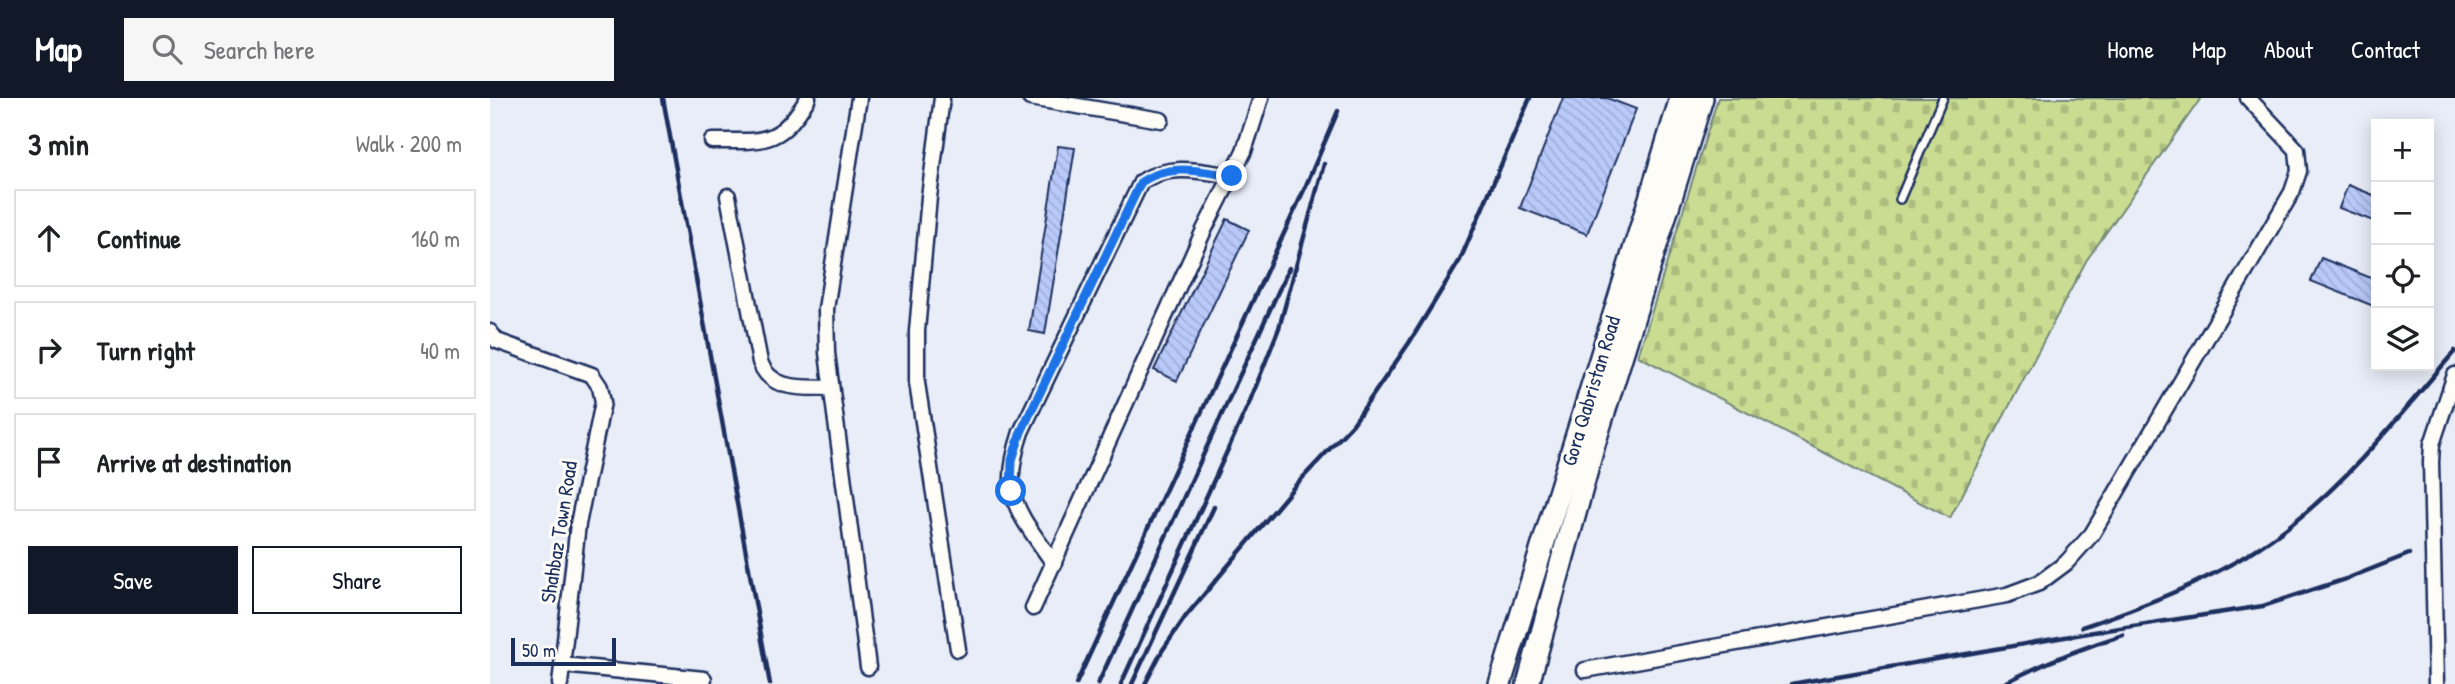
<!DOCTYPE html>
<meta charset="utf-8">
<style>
:root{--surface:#fff;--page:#f6f6f6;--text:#202124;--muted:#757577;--line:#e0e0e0;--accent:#111827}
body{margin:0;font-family:"Patrick Hand",sans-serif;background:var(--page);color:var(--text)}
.controls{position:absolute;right:21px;top:21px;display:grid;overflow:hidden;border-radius:0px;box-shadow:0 4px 18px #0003}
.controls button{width:63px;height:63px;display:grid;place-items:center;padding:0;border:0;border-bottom:2px solid var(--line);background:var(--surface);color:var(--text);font:35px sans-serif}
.scale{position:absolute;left:21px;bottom:18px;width:105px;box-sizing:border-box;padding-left:7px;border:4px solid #1b2f5e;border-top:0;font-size:19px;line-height:24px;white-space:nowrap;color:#1b2f5e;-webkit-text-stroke:5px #fdfcf7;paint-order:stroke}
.stop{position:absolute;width:21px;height:21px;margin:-16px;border:5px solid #1a73e8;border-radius:50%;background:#fff}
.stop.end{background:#1a73e8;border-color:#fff;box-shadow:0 2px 7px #0008}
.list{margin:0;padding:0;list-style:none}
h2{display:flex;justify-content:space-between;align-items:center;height:91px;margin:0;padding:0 28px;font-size:30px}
h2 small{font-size:23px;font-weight:400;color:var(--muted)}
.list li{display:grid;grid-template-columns:46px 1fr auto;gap:21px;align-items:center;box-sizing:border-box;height:98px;margin:0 14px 14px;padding:0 14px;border:2px solid var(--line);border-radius:0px}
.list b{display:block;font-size:26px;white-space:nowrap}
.list em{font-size:23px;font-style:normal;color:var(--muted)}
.actions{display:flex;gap:14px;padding:21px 28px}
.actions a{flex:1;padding:16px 0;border:2px solid var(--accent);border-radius:0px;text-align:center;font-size:24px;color:var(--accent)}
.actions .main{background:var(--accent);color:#fff}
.icon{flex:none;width:38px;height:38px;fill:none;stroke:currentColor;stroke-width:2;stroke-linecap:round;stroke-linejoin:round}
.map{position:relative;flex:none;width:1965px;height:586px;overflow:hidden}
header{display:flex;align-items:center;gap:42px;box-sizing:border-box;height:98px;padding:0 35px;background:var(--accent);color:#fff}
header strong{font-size:33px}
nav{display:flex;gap:38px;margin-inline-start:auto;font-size:24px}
.search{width:490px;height:63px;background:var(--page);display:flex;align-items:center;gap:18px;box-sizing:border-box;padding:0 24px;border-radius:0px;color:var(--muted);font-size:26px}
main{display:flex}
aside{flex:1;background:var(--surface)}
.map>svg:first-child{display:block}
.cemetery{fill:url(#cemetery-stones);stroke:#728678;stroke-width:2}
.building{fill:url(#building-back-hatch);stroke:#1b2f5e;stroke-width:2}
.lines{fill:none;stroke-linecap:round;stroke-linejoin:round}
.lane-casing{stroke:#1b2f5e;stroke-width:12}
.street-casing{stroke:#1b2f5e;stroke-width:19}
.primary-casing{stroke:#1b2f5e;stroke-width:26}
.lane{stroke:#fdfcf7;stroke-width:7}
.street{stroke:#fdfcf7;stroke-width:14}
.primary{stroke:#fdfcf7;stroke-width:21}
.rail{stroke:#1b2f5e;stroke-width:4.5}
.route{stroke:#1a73e8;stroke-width:9}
.labels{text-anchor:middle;stroke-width:6;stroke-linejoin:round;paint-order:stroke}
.street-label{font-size:21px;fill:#1b2f5e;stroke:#fdfcf7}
</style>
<header>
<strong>Map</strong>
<div class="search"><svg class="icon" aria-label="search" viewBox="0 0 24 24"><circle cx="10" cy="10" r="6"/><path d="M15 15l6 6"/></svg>Search here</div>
<nav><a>Home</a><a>Map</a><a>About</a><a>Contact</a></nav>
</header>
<main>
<aside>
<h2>3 min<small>Walk · 200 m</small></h2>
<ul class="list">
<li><svg class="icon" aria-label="ahead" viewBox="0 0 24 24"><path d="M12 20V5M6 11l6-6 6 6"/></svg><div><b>Continue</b></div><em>160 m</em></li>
<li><svg class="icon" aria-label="right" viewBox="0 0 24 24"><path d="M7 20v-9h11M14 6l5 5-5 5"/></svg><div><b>Turn right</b></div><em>40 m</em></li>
<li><svg class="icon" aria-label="arrive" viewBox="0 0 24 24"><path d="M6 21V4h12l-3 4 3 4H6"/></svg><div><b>Arrive at destination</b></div></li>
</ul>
<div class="actions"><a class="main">Save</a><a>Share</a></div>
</aside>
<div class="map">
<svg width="1965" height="586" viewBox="0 0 1965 586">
<defs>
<pattern id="cemetery-stones" width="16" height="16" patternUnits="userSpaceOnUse" patternTransform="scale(1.75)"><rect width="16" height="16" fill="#cadc91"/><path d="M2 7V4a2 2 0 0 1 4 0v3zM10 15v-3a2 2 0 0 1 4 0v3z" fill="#adbd7f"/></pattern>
<pattern id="building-back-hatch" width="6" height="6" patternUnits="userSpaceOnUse" patternTransform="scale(1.75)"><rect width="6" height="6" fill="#b9c9f9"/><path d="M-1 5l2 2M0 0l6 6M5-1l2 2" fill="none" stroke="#9eadd8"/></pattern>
</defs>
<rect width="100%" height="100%" fill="#e9edf8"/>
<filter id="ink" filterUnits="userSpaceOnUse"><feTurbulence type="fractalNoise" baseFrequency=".0143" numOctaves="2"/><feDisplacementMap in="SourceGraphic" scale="14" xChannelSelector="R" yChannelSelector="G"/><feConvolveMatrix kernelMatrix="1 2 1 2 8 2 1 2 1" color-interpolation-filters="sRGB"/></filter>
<g filter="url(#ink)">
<path class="cemetery" d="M1228,0H1711L1596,163L1460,420L1148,258Z"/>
<g class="building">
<path d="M1073,0H1117L1146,11L1097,136L1030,110Z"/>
<path d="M568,48L585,50L555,236L539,233Z"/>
<path d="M1858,87L1886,98V124L1849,110Z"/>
<path d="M737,121L759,132L687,283L664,272Z"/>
<path d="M1831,160L1886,182V209L1821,183Z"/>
</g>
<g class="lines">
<g class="lane-casing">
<path id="lane" d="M1410,101L1453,0"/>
</g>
<g class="street-casing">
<g id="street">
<path d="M369,0L336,211L337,255L378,569"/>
<path d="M452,0L439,99L427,233V285L468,551"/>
<path d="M540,0L671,22"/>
<path d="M222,43C274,43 289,48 318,0"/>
<path d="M238,98L270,264C281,294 314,289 341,290"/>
<path d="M0,234L7,243L102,277L110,289L113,304L88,426L70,586"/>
<path d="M564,466C528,413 509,400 531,334L651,84C680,65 710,73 742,78"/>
<path d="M543,510L714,132L754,53L771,0"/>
<path d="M72,567L214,581"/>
<path d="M1095,572L1517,497L1549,485L1576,465L1602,436L1802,94L1809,73L1807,52L1758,0"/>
<path d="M1946,586L1941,364L1942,346L1965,277"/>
</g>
</g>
<g class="primary-casing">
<g id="primary">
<path d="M1010,586L1191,0"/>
<path d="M1038,586L1104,346L1212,0"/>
</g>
</g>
<use href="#lane" class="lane"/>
<use href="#street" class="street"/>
<use href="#primary" class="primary"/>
<g class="rail">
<path d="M173,0L280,586"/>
<path d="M1592,529C1666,504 1742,474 1803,425C1865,376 1913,313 1965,253"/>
<path d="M586,586L814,92L848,13"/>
<path d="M608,586L799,170"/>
<path d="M631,586L760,303L789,230L834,66"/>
<path d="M642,586L724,409"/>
<path d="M655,586L672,553L696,518L804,389L863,326L919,245L970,162L1040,0"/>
<path d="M1301,586L1604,534L1773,508L1856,481L1919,456"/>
<path d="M1513,586C1551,566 1591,550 1633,537"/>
</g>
</g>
</g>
<g class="lines" filter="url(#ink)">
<path class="route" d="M521,393L522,362L531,334L651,84C680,65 710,73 742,78"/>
</g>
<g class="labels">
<g class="street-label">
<text transform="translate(1101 293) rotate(-73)" y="7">Gora Qabristan Road</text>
<text transform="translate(69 434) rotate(-81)" y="7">Shahbaz Town Road</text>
</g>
</g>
</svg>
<div class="controls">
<button>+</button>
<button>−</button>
<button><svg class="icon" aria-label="locate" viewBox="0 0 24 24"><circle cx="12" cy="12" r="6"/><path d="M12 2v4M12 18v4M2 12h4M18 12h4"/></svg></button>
<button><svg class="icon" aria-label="layers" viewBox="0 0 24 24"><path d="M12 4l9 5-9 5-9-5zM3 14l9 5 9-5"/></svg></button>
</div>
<div class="scale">50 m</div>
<div class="stop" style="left:521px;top:393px"></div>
<div class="stop end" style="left:742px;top:78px"></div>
</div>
</main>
